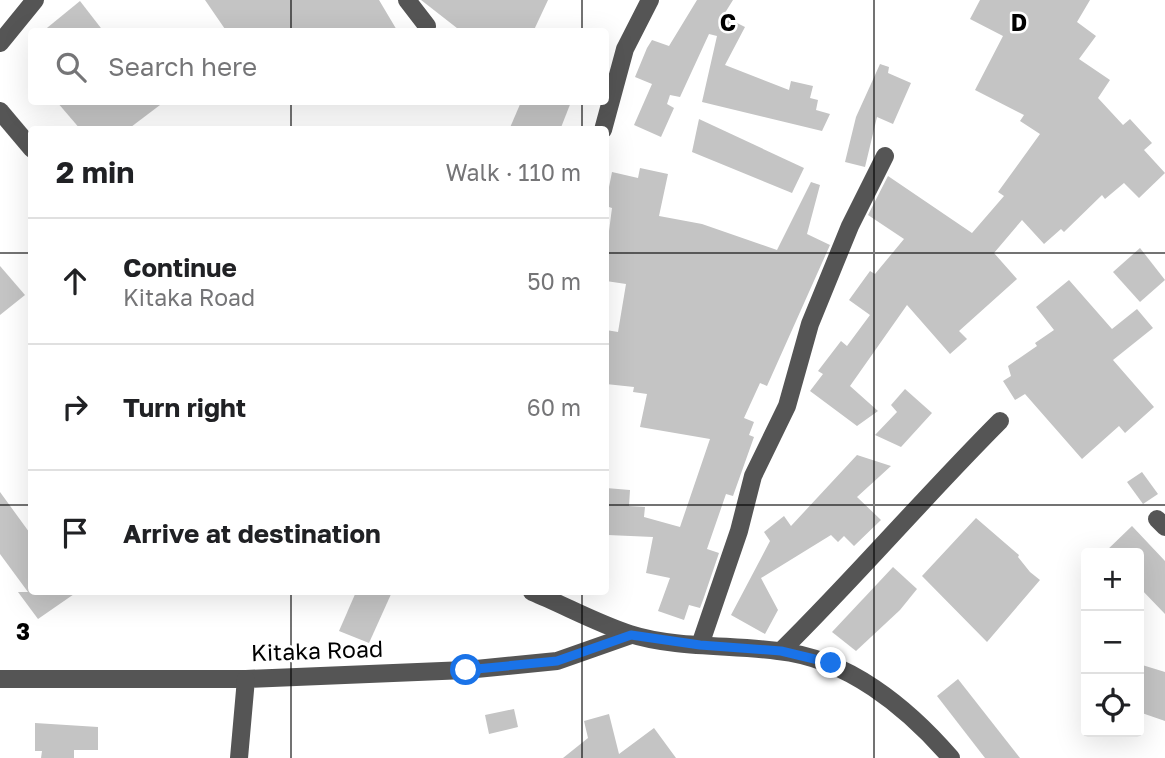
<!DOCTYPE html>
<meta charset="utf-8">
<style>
:root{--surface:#fff;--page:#f2f2f2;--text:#202124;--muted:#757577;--line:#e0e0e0}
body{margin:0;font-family:"Golos Text",sans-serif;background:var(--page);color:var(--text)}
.controls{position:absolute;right:21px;bottom:21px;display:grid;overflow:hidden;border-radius:7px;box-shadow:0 7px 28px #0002}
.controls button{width:63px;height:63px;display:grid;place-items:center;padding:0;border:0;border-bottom:2px solid var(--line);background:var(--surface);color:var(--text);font:35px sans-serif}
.stop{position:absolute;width:21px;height:21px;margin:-16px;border:5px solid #1a73e8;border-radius:50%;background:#fff}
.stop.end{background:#1a73e8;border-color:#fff;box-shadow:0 2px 7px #0008}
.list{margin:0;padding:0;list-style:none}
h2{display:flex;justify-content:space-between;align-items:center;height:91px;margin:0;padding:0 28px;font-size:30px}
h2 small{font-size:23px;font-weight:400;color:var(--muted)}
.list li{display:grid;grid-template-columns:46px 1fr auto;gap:21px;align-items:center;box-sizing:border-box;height:126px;padding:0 28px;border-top:2px solid var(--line)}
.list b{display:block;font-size:26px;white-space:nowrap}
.list p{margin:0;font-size:23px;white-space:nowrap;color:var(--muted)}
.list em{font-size:23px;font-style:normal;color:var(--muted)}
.icon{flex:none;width:38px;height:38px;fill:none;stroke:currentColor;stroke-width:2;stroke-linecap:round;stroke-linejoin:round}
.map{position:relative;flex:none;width:1165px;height:758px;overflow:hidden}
.search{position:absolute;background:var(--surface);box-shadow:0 7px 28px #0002;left:28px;top:28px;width:581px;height:77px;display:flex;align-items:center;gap:18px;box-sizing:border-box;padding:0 24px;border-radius:7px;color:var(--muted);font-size:26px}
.panel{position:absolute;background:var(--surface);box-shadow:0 7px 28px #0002;left:28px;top:126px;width:581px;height:469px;border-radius:7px}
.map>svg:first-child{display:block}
.building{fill:#c4c4c4}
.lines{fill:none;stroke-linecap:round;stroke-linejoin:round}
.minor{stroke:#555;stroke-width:18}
.route{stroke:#1a73e8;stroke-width:9}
.grid{fill:none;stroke:#000;stroke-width:2;stroke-opacity:0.55}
.labels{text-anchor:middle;stroke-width:5;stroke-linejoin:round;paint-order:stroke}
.street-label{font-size:23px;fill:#000;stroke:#fff}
.grid-label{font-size:23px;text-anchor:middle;font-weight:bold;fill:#000;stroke:#fff;stroke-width:5;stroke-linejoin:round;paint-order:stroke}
</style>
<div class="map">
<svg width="1165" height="758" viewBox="0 0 1165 758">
<rect width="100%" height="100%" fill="#fff"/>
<g class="building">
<path d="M205,0H379L398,32H227Z"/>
<path d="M421,0H548L533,32H462Z"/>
<path d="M697,0H733L723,16L745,27L725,65L789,90L791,81L813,86L810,98L818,100L816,110L830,114L822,131L702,102L717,36L709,34L680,97L670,95L667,104L674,108L661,137L634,125L652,84L635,77L647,48L652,40L669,46Z"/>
<path d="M980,0H1090L1077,22L1096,36L1079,59L1110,80L1098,98L1123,125L1130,119L1152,143L1144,150L1165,173L1139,198L1124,183L1105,199L1102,195L1064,232L1061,229L1044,244L1022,220L994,253L1017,279L959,331L967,339L950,354L907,305L850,386L878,411L857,426L810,391L823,374L818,371L841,341L847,346L870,315L849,300L870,271L875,274L904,239L868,215L888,176L972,233L1004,196L998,192L1040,134L1020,121L1024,115L975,90L1003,36L970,19Z"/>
<path d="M80,1L104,32H42Z"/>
<path d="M880,64L889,67L888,73L911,83L893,124L877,117L865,167L845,162L856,117Z"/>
<path d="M57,102H164L127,130H81Z"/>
<path d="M521,102H571L560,130H509Z"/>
<path d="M699,119L804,168L792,193L692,152Z"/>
<path d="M640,168L668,174L659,216L702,224L777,250L811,182L820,185L807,234L830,245L767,386L760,383L744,418L754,422L749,435L754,437L733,496L726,494L707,549L719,553L703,600L700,608L689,605L684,620L658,611L670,578L646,573L653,537L608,535L609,516H606V488L630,490L629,506L645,507L644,517L680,527L710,439L640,427L647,394L633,392L634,387L606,384V330L618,332L626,284L606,281V254L612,208L606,206V202L612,172L638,178Z"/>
<path d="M1140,248L1165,280L1140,302L1113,272Z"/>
<path d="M0,266L25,295L0,315Z"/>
<path d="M1069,280L1112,329L1137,309L1153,328L1113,360L1154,407L1125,433L1119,426L1082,459L1025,394L1015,400L1003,381L1011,376L1008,366L1037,346L1035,343L1054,330L1036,307Z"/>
<path d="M905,389L932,413L901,447L875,435L897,412L891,405Z"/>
<path d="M857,455L891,466L857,497L881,520L854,546L844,536L838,542L831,535L761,578L778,610L765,634L731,615L770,541L764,532L784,516L791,526Z"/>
<path d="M1142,472L1158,494L1143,504L1127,482Z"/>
<path d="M0,492L32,536V592H77L38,619L18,592H28L0,554Z"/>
<path d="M976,518L1019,555L1018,557L1030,572L1040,580L987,642L922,576Z"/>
<path d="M1132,526L1165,561V614L1139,587V553H1104Z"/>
<path d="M893,567L917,589L900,610L856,651L832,632Z"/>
<path d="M356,592H392L369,643L339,631Z"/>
<path d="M1139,664L1165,672V721L1139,712Z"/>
<path d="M958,679L1020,758H985L937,696Z"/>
<path d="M514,709L518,727L489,734L485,715Z"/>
<path d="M609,714L619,754L654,728L676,758H563L588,738L584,721Z"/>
<path d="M35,723L98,727V750H74V758H41L42,751H35Z"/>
</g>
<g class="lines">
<g class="minor">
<path d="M407,0L427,26"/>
<path d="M0,43L35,0"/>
<path d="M0,111L32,149"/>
<path d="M603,130L625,49L650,0"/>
<path d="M1157,519L1165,527"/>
<path d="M532,592C564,605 596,623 630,634C673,648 733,645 778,651C847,658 907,707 951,758"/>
<path d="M700,645L739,531L753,476L787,406L810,324L850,226L885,156"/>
<path d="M781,651C857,576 925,496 1000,421"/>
<path d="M0,679H246L466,670L557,661L631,635"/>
<path d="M239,758L246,679"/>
</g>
</g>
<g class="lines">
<path class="route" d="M466,670L557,661L631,635L700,645L781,651L831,663"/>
</g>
<path class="grid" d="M291,0V32M582,0V32M874,0V758M291,102V130M582,102V130M0,253H32M606,253H1165M0,505H32M606,505H1165M291,592V758M582,592V758"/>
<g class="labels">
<g class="street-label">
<text transform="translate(317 651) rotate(-2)" y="8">Kitaka Road</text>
</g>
</g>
<g class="grid-label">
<text x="728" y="31">C</text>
<text x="1019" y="31">D</text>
<text x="23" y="640">3</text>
</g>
</svg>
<div class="controls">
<button>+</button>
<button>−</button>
<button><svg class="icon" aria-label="locate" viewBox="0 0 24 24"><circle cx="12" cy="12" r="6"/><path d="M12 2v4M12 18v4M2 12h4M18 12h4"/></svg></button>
</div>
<div class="stop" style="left:466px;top:670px"></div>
<div class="stop end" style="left:831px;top:663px"></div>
<div class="search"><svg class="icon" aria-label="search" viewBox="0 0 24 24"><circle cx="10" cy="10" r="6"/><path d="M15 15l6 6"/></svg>Search here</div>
<section class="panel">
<h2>2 min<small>Walk · 110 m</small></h2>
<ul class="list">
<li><svg class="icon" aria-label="ahead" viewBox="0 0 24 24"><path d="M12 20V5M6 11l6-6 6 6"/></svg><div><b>Continue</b><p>Kitaka Road</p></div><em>50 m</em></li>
<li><svg class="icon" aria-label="right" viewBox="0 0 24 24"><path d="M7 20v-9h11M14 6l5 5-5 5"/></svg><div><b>Turn right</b></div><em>60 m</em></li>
<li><svg class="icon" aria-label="arrive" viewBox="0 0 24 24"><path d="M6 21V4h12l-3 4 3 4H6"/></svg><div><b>Arrive at destination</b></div></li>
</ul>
</section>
</div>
